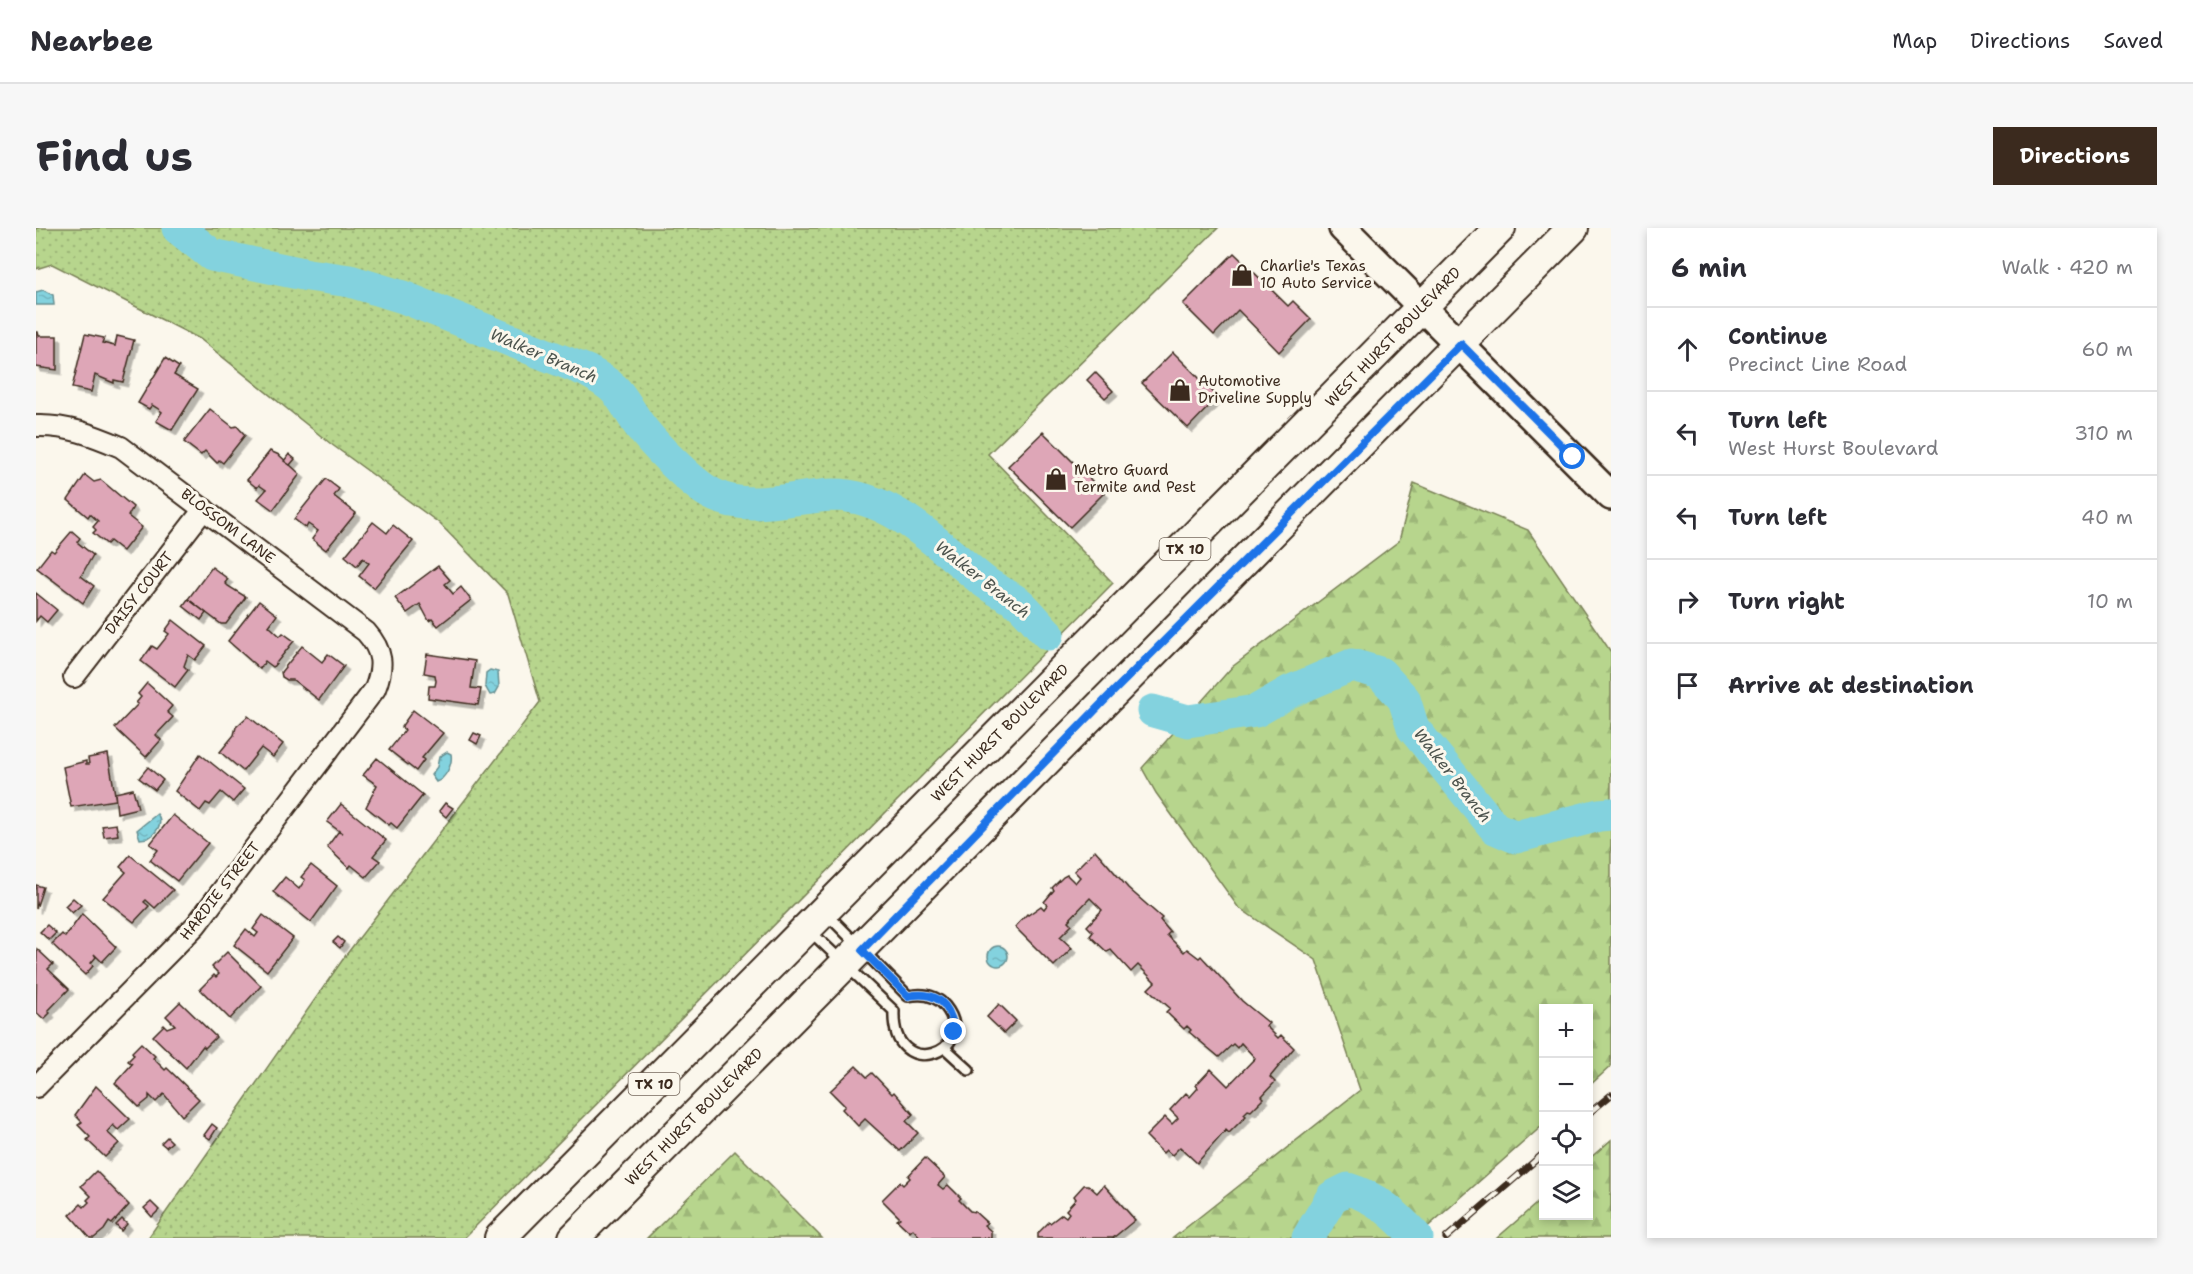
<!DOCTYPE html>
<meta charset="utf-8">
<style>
:root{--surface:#fff;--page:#f7f7f7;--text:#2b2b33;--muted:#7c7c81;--line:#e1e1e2;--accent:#3b2a1e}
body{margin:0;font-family:"Shantell Sans",sans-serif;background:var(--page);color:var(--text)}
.controls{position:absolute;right:18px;bottom:18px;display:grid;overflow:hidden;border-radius:0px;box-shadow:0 3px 9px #0003}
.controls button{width:54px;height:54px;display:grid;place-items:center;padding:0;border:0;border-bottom:2px solid var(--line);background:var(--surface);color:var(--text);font:30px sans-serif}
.stop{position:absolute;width:18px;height:18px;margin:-14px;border:4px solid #1a73e8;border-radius:50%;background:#fff}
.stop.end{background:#1a73e8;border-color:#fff;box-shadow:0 2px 6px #0008}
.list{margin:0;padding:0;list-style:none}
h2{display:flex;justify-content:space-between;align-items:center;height:78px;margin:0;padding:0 24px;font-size:26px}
h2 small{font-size:20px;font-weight:400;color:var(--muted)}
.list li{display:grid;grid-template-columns:39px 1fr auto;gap:18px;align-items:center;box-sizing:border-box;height:84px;padding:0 24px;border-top:2px solid var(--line)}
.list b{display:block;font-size:22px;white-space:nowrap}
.list p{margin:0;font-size:20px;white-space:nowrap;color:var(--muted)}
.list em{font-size:20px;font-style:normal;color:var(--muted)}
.icon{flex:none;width:33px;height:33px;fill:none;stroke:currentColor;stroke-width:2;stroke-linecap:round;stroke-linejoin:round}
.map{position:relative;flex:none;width:1575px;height:1010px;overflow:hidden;border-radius:0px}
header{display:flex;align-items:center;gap:36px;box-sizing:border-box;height:84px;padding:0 30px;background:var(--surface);border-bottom:2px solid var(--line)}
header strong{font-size:28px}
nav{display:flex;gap:33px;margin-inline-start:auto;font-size:21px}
.intro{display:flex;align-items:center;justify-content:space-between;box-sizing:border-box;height:144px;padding:0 36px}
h1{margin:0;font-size:42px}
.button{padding:15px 27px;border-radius:0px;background:var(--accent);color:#fff;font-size:21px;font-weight:700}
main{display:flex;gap:36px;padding:0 36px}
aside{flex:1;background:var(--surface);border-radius:0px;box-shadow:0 3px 9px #0003}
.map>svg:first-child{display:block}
.green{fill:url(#green-dots);stroke:#798056;stroke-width:1.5}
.forest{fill:url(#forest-firs);stroke:#798056;stroke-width:1.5}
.water{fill:url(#water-ripples);stroke:#668f91;stroke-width:1.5}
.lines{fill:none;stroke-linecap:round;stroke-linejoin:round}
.river{stroke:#83d2de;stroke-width:33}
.building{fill:#dea6b7;stroke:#3b2a1e;stroke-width:1.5;filter:url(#shadow)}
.lane-casing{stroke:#3b2a1e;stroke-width:14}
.street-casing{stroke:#3b2a1e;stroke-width:24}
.secondary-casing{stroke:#3b2a1e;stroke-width:32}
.primary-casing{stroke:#3b2a1e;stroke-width:34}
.lane{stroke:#fbf7ec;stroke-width:9}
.street{stroke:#fbf7ec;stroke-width:20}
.secondary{stroke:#fbf7ec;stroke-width:27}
.primary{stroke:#fbf7ec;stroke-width:30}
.rail-casing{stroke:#3b2a1e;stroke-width:7}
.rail{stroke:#fbf7ec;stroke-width:4.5;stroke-dasharray:14;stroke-linecap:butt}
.route{stroke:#1a73e8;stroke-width:8}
.labels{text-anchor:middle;stroke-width:6;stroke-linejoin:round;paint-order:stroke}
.shield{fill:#fbf7ec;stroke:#75685c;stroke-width:1.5}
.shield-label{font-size:14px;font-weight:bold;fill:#3b2a1e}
.poi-label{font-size:15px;fill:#3b2a1e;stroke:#fbf7ec;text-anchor:start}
.street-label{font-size:15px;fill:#3b2a1e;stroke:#fbf7ec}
.water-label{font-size:16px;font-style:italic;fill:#4d544e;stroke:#fbf7ec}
</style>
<header>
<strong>Nearbee</strong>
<nav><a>Map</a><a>Directions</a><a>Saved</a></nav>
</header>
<div class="intro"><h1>Find us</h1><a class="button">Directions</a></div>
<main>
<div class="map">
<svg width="1575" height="1010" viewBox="0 0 1575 1010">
<defs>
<pattern id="green-dots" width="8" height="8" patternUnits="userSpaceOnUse" patternTransform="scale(1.5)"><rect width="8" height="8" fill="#b7d58d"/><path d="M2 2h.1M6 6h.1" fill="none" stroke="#9eb779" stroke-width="1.8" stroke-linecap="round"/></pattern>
<pattern id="forest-firs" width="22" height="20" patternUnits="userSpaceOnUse" patternTransform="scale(1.5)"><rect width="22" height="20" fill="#b7d58d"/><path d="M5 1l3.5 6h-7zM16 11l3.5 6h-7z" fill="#9eb779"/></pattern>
<pattern id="water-ripples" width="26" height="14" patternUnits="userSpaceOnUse" patternTransform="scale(1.5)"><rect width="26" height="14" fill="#83d2de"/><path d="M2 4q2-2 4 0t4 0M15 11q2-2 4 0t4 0" fill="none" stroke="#72b4be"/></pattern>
<filter id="shadow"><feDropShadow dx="4.5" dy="4.5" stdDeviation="0" flood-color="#0004"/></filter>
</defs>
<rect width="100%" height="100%" fill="#fbf7ec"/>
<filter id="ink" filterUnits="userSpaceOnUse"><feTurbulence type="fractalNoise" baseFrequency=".0167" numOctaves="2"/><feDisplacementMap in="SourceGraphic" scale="12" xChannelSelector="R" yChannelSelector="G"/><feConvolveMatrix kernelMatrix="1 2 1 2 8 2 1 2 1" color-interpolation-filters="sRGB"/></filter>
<g filter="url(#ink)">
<path class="green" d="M0,0H1182L952,226L1077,355L428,1010H112L310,727L504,474L472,366L403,295L295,216L164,111L16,36L0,41Z"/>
<g class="forest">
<path d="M1378,255L1492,302L1575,424V838L1553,858L1552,780H1508L1507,897L1379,1010H1137L1324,862L1280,732L1202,679L1120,565L1106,540L1196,439L1363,313Z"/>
<path d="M1575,912V1010H1461L1507,970L1508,988H1552L1553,931Z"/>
<path d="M699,923L786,1010H611Z"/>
</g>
<g class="water">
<path d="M7,62L17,67L18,77H0V64Z"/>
<path d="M454,442L462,444L463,459L459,466L454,467L449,458L450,445Z"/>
<path d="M411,524L415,526C417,537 409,551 400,554L395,547L401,539L403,529Z"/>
<path d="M121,586C128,594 121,605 112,610L104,611L101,602Z"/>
<circle cx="962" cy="728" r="10"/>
</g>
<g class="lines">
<g class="river">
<path d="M142,0L176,27L272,47L314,53L367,69L551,143C584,161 582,165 601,194C614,213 656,256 676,266C711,285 760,268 798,267C856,267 903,318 946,352C957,361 972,367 984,376C994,385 1003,397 1012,406"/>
<path d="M1117,483L1152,493L1220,483L1253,464L1316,437L1344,445L1368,471L1377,500L1459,600L1480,609L1563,587L1575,586"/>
<path d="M1272,1010L1296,969L1312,961C1342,970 1360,987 1381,1010"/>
</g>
</g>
<g class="building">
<path d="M1198,25L1252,78L1257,73L1275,91L1243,124L1202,82L1178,107L1147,76Z"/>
<path d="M0,104H2L3,108H21V142L0,139Z"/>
<path d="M49,106L68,110L66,115L79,118L81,108L98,112L87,154L78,152V155L59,147L55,164L36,160Z"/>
<path d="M1137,124L1182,169L1152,200L1106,155Z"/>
<path d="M129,130L143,139L138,147L162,161L136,202L120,193L126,184L121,180L116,177L113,181L102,175Z"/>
<path d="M1059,144L1077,163L1069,170L1051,152Z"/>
<path d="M174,181L197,199L201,198L209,207L187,235L183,232L181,235L169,223L165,227L148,214Z"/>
<path d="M1007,204L1068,265L1034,299L972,238Z"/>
<path d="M234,223L243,227L264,246L237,282L222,271L230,262L223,257L221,260L211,252Z"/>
<path d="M253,226L259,231L254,237L248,233Z"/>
<path d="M49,247L58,254L65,252L97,279L92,288L106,299L87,323L74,313L71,316L57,305L60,302L57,299L62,293L54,286L52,289L32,272Z"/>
<path d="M290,251L303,261L298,268L320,285L290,322L276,311L282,303L272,296L270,300L258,291Z"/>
<path d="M337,294L351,305L357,297L377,313L338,360L323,348L333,335L327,330L321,338L309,328Z"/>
<path d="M36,303L44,310L41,314L57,327L45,348L58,358L47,375L1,340L15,322L18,324Z"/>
<path d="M402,338L414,352L409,356L417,366L425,359L435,372L402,398L396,391L393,393L384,376L371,385L359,370Z"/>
<path d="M176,339L192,351L189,355L192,358L210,369L190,396H185L152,371Z"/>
<path d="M0,365L21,382L11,394L4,388L0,393Z"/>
<path d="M152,371L170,385L165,392L147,378Z"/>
<path d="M223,373L241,387L233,398L244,408L247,405L258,413L237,439L229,433L224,441L192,413Z"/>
<path d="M137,392L170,418L159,432L152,427L148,438L152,442L139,459L105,433L116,418L121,421L133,406L129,403Z"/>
<path d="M266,418L286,434L292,426L308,438L283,472L257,452H251L246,449L245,444Z"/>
<path d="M391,426L439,433L435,460L445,461L442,477L392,470L393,458H399L400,453L399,447L388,445Z"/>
<path d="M111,455L136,478L131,484L137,489L120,507L125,512L110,529L79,500L102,476L100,475L105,469L102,466Z"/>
<path d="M377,482L407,505L386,530L388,532L380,543L353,522L369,502L365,499Z"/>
<path d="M212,488L247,516L237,529L225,520L207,543L184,524L198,507L200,499Z"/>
<path d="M438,505L445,508L441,516L434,512Z"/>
<path d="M72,526L80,572L35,579L27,539L50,533V536H53L52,530Z"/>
<path d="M164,526L208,561L197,574L185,564L174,577L170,575L164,583L139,563Z"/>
<path d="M341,530L387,567L361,600L355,595L353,597L330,579L341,557L327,547Z"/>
<path d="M112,539L127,552L119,562L103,550Z"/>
<path d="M97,561L102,580L81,585L79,565Z"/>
<path d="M409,575L417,580L410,589L403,583Z"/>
<path d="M305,576L350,612L337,628L344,633L330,649L315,637L313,640L291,619L302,604L306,605L291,594Z"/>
<path d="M137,587L172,615L141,653L114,632L122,622L114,616Z"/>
<path d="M80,596L82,607L68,609L66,598Z"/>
<path d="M1059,622L1092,660L1126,690L1124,692L1134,704L1131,707L1148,724L1151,721L1163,730L1165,728L1206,773L1233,795L1230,798L1242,810L1245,807L1258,820L1234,849L1239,854L1226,868L1228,870L1215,883L1212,882L1208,886L1210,888L1193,905L1190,902L1161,935L1144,919L1136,927L1130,922L1127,925L1110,908L1129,889L1136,896L1142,890L1134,882L1150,865L1154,869L1162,860L1160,857L1175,841L1192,858L1219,830L1205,815L1201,820L1197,816L1183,829L1153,804L1155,802L1151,798L1148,801L1130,784L1134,780L1112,761L1119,754L1102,737L1095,744L1074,721L1071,724L1054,708L1057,704L1051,698L1066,682L1054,670L1032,693L1036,697L1024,709L1036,720L1018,738L979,699L991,686L992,687L1005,678L1008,681L1011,677L1008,674L1018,662L1016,660L1027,649L1031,647L1039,655L1044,649L1038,643Z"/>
<path d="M94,627L137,662L119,680L110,672L108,674L113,678L98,694L67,670L90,644L84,639Z"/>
<path d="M275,637L301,658L275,694L237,664L249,649L263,661L269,652L265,649Z"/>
<path d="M0,657L7,659L0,681Z"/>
<path d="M37,670L45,677L36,685L29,678Z"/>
<path d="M46,686L80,719L66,734L58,726L60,729L55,735L57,738L49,747L16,716L26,706L29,709Z"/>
<path d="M227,687L257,710L231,743L198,717L210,701L219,709L222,705L217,701Z"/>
<path d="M11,697L20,705L13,712L4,704Z"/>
<path d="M302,709L308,714L304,720L297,714Z"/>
<path d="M1,721L17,736L12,741L33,761L12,783L14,785L8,791L0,784Z"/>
<path d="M191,724L225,758L194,791L164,761L178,747L180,749L183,746L176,739Z"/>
<path d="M144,774L180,809L169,820L167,818L150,840L117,808L128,797L131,800L139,797L130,788Z"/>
<path d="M963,776L980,793L968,805L951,789Z"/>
<path d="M105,815L119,828L117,830L129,842L131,840L163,871L146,888L128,866L120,874L113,867V871L103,879L79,855L96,836L92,833L98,827L96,824Z"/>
<path d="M820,838L831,849L836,845L856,866L858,864L877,886L870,893L882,905L864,923L829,891L822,898L806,881L809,878L794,863Z"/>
<path d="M60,858L94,891L82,902L77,897L71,904L83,915L69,929L51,912L54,909L42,897L46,894L39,887Z"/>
<path d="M176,896L181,900L174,911L168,907Z"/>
<path d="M131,909L136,914L130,919L125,915Z"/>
<path d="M889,930L909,949L902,957L907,961L912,957L925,970L923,972L934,983L939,984L951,995L948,997L955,1003V1010H885L877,1001L874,1004L861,992L864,990L846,972L864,954L867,957L874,950L872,948Z"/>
<path d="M60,943L93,977L76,996L73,994L68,1002L58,1010H54L34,987L45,976L48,979L53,974L51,972L55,968L45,958Z"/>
<path d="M1048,957H1052L1061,965L1068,957L1099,992L1077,1010H1002V1005L1013,994L1014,995L1026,986L1030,989L1033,985L1030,982L1040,971L1038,968Z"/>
<path d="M115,974L123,982L116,989L108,980Z"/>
<path d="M86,991L91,996L85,1003L80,997Z"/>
</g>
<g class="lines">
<g class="lane-casing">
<g id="lane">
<path d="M773,702L858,783C855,857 946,824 909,778C899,766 886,765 872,768L790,685"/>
<path d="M909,820L933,842"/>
</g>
</g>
<g class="street-casing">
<g id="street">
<path d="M0,198C31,197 57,207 85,219L330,404C347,423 348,438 339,461L160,697L0,859"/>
<path d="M38,449L168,281"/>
</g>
</g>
<g class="secondary-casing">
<path id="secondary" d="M1307,0L1575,268"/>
</g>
<g class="primary-casing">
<g id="primary">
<path d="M464,1010L1464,0"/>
<path d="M538,1010L1537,0"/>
</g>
</g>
<use href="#lane" class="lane"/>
<use href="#street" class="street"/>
<use href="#secondary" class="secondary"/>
<use href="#primary" class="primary"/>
<g class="rail-casing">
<g id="rail">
<path d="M1552,886L1575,867"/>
<path d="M1410,1010L1508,925"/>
</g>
</g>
<use href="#rail" class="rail"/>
</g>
</g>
<g class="lines" filter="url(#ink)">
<path class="route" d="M918,804C915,776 901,762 872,768L826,722L1071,470L1425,116L1537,229"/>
</g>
<defs>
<g id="shop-bare" transform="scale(1.8)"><path d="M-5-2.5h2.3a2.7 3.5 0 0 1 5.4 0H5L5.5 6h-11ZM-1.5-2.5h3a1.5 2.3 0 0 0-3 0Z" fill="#3b2a1e" stroke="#fbf7ec" stroke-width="2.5" paint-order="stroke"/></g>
</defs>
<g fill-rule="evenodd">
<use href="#shop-bare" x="1206" y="47"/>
<use href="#shop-bare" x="1144" y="162"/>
<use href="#shop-bare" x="1020" y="251"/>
</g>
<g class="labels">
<g class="shield">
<rect x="1123.5" y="310" width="51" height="22" rx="4.5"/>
<rect x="592.5" y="845" width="51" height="22" rx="4.5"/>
</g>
<g class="shield-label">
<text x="1149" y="326">TX 10</text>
<text x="618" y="861">TX 10</text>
</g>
<g class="poi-label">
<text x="1224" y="43">Charlie's Texas<tspan x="1224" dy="17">10 Auto Service</tspan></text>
<text x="1162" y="158">Automotive<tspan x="1162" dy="17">Driveline Supply</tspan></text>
<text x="1038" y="247">Metro Guard<tspan x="1038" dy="17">Termite and Pest</tspan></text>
</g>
<g class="street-label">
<text transform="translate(1357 109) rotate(-46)" y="5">WEST HURST BOULEVARD</text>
<text transform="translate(192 298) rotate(37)" y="5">BLOSSOM LANE</text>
<text transform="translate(103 365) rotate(-52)" y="5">DAISY COURT</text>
<text transform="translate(964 505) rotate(-45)" y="5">WEST HURST BOULEVARD</text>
<text transform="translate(184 663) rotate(-52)" y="5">HARDIE STREET</text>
<text transform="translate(658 889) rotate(-45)" y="5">WEST HURST BOULEVARD</text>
</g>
<g class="water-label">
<text transform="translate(508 127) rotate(23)" y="6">Walker Branch</text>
<text transform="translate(947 351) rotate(38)" y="6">Walker Branch</text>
<text transform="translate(1417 547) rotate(52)" y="6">Walker Branch</text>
</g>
</g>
</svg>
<div class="controls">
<button>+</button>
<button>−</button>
<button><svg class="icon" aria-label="locate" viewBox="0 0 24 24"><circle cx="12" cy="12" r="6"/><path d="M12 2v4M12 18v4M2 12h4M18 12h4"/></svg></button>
<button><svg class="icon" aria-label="layers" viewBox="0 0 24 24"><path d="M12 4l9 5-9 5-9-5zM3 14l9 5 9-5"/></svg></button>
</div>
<div class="stop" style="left:1537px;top:229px"></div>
<div class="stop end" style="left:918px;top:804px"></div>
</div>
<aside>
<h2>6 min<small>Walk · 420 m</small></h2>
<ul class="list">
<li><svg class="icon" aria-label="ahead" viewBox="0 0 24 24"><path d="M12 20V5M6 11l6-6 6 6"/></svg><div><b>Continue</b><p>Precinct Line Road</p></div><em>60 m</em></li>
<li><svg class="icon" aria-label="left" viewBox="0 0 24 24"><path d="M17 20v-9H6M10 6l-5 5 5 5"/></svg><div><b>Turn left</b><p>West Hurst Boulevard</p></div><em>310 m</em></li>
<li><svg class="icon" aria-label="left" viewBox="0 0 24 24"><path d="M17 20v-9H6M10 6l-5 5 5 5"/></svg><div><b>Turn left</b></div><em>40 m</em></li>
<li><svg class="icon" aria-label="right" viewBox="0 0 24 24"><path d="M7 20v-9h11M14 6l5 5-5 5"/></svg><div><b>Turn right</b></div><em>10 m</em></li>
<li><svg class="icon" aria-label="arrive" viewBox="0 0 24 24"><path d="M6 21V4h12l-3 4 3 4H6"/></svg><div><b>Arrive at destination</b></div></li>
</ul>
</aside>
</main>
